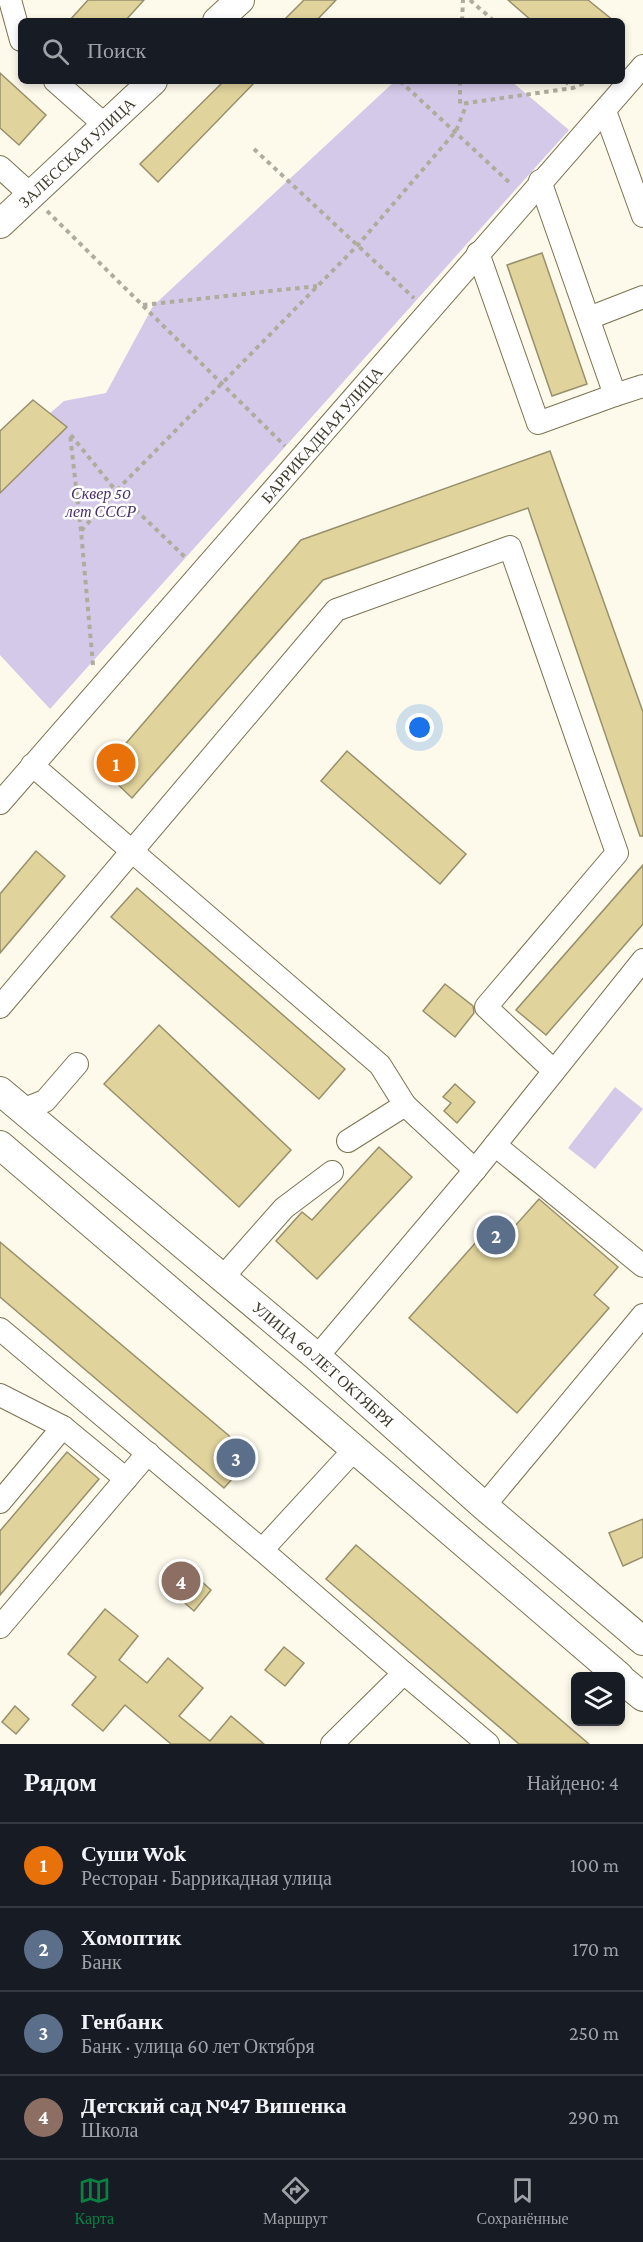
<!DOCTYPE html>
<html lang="ru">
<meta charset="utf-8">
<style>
:root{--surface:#171b24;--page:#20242c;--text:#f1f3f6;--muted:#9ea1a6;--line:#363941;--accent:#0b8043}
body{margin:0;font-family:"Crimson Pro",serif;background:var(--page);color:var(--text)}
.controls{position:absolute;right:18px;bottom:18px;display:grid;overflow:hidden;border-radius:9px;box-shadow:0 3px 9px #0003}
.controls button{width:54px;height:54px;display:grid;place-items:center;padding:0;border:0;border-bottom:2px solid var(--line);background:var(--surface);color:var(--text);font:30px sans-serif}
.you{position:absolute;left:420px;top:728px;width:21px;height:21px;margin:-15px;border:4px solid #fff;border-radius:50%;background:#1a73e8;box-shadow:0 0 0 9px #1a73e833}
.badge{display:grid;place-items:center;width:39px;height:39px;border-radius:50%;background:var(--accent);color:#fff;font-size:20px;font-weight:700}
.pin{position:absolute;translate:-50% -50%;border:3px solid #fff;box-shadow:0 2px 6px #0006}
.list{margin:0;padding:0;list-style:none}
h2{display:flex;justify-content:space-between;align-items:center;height:78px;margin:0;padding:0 24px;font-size:26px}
h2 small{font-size:20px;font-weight:400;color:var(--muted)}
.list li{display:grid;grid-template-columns:39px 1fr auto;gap:18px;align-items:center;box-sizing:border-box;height:84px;padding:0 24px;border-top:2px solid var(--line)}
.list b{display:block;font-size:22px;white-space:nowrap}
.list p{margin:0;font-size:20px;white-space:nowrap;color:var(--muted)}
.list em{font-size:20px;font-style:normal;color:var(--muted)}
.icon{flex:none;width:33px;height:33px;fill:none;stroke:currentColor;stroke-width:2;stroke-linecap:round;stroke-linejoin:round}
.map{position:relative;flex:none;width:643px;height:1744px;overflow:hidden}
.search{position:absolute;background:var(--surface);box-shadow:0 3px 9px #0003;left:18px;right:18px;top:18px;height:66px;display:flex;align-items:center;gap:15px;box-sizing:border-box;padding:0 21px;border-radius:9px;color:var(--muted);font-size:22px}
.sheet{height:414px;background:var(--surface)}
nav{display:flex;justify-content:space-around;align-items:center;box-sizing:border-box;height:84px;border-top:2px solid var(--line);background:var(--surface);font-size:16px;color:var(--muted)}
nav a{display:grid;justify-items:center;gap:3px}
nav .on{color:var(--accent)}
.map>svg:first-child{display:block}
.green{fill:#d5c9e9}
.building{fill:#e0d39c;stroke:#98906d;stroke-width:1.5}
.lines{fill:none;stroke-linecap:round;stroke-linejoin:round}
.minor-casing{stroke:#7b7352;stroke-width:24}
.major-casing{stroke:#7b7352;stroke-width:30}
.path{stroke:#afac9d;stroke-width:4;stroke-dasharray:4.5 4.5;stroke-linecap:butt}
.minor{stroke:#fff;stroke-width:22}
.major{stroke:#fff;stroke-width:28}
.labels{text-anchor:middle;stroke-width:5;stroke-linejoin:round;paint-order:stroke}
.street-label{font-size:16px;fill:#3e3b2c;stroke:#fff}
.park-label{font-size:16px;font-style:italic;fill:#482e6a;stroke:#fff}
</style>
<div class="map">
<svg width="643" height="1744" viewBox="0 0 643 1744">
<rect width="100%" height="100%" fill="#fdfaeb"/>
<g class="green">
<path d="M395,81H511L569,130L50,709L0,655V457L64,401L106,393L153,306Z"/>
<path d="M615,1087L643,1109L595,1169L568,1148Z"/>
</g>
<g class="building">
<path d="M88,0H144L125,21H69Z"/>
<path d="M304,0H336L316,21H283Z"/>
<path d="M508,0H588L614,21H532Z"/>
<path d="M0,73L46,115L19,145L0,128Z"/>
<path d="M224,81H256L158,182L140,164Z"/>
<path d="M542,253L587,384L552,396L507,265Z"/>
<path d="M33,400L67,427L0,493V431Z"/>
<path d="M550,451L643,712V836H640L528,508L323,580L132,798L103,770L301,540Z"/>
<path d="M347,751L466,854L440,884L321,781Z"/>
<path d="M36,851L65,876L0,953V894Z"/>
<path d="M643,865V924L546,1035L516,1010Z"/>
<path d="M137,888L345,1069L319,1099L111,917Z"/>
<path d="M445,984L473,1006L474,1013L455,1037L423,1011Z"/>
<path d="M159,1025L291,1150L239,1207L104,1084Z"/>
<path d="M455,1084L475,1102L457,1123L444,1111L451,1103L443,1097Z"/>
<path d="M379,1147L412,1177L317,1279L276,1241L302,1212L312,1220Z"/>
<path d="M539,1199L618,1267L594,1295L609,1308L517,1413L409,1318L501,1214L515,1226Z"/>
<path d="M0,1242L253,1456L224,1488L0,1297Z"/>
<path d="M67,1452L99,1479L0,1595V1531Z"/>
<path d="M643,1519V1557L623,1566L609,1533Z"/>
<path d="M356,1545L409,1590L589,1744H519L326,1579Z"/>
<path d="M191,1572L211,1590L194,1611L173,1593Z"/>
<path d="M105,1609L138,1636L119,1660L147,1683L168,1658L203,1688L179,1716L210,1741L231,1716L264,1744H171L125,1705L103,1731L72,1705L96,1677L68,1654Z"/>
<path d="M284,1647L304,1663L285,1686L265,1670Z"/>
<path d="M15,1706L29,1719L16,1734L2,1722Z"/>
</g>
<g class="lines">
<g class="minor-casing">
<g id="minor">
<path d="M10,0L21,40"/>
<path d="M55,81L106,126"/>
<path d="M605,111L643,216"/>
<path d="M0,167L31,195"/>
<path d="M478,253L538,423L615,395L540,181"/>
<path d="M589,318L643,297"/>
<path d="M615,395L643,386"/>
<path d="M32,765L380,1065L405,1105"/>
<path id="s1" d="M0,803L643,66"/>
<path d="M0,1007L336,610L510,547L617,853L486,1007L554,1071"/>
<path d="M22,1110L45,1101L77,1064"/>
<path d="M348,1141L405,1105L475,1170"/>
<path d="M495,1145L643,1266"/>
<path d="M223,1277L284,1208L332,1172"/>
<path d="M0,1329L262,1550"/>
<path d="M317,1357L475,1170L643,960"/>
<path d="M0,1395L63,1427L126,1479"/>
<path d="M0,1502L63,1427"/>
<path d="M484,1506L643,1315"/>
<path d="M0,1627L148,1453"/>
<path d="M404,1673L488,1744"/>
<path d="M332,1744L404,1673L262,1550L353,1451"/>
</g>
</g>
<g class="major-casing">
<g id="major">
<path d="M217,21L240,0"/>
<path id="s2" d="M0,224L153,81"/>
<path id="s3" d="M0,1091L317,1357L484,1506L643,1641"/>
<path d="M0,1145L619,1676"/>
<path d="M620,1678L643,1697"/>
</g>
</g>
<g class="path">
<path d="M470,0L494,21"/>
<path d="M462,21L463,0"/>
<path d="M400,81L511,184"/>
<path d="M460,81V104L573,88L589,81"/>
<path d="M565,81L573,88"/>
<path d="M254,149L414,298"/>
<path d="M47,211L285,446"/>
<path d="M143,305L317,286"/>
<path d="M81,531L70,434L116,491L186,558"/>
<path d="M93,665L81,531L116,491L357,246L456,131L467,103"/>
</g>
<use href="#minor" class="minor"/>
<use href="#major" class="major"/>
</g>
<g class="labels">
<g class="street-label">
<text dy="6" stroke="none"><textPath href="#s2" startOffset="105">ЗАЛЕССКАЯ УЛИЦА</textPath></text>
<text dy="6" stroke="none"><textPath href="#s1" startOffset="489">БАРРИКАДНАЯ УЛИЦА</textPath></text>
<text dy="6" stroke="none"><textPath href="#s3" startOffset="423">УЛИЦА 60 ЛЕТ ОКТЯБРЯ</textPath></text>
</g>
<g class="park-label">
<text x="101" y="499">Сквер 50<tspan x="101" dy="18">лет СССР</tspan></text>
</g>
</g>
</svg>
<div class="controls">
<button><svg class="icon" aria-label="layers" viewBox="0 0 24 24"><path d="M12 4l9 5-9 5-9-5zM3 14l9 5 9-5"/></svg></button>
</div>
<div class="you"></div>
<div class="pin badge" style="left:116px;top:763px;background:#e8710a">1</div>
<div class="pin badge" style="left:496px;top:1235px;background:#5c6f8a">2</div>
<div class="pin badge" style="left:236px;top:1458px;background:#5c6f8a">3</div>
<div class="pin badge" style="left:181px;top:1581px;background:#8d6e63">4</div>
<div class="search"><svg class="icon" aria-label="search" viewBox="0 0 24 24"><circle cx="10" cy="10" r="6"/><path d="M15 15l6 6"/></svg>Поиск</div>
</div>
<section class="sheet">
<h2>Рядом<small>Найдено: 4</small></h2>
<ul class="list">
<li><span class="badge" style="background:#e8710a">1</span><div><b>Суши Wok</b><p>Ресторан · Баррикадная улица</p></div><em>100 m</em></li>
<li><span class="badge" style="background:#5c6f8a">2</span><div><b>Хомоптик</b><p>Банк</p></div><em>170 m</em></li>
<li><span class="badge" style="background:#5c6f8a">3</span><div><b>Генбанк</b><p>Банк · улица 60 лет Октября</p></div><em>250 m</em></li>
<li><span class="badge" style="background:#8d6e63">4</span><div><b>Детский сад №47 Вишенка</b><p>Школа</p></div><em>290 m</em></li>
</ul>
</section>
<nav>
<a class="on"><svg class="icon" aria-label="map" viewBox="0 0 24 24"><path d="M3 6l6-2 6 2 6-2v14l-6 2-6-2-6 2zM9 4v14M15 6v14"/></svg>Карта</a>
<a><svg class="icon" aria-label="directions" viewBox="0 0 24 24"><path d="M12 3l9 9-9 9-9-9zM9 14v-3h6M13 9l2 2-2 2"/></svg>Маршрут</a>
<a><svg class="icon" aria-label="saved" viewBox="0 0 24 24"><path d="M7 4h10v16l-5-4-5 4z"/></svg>Сохранённые</a>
</nav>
